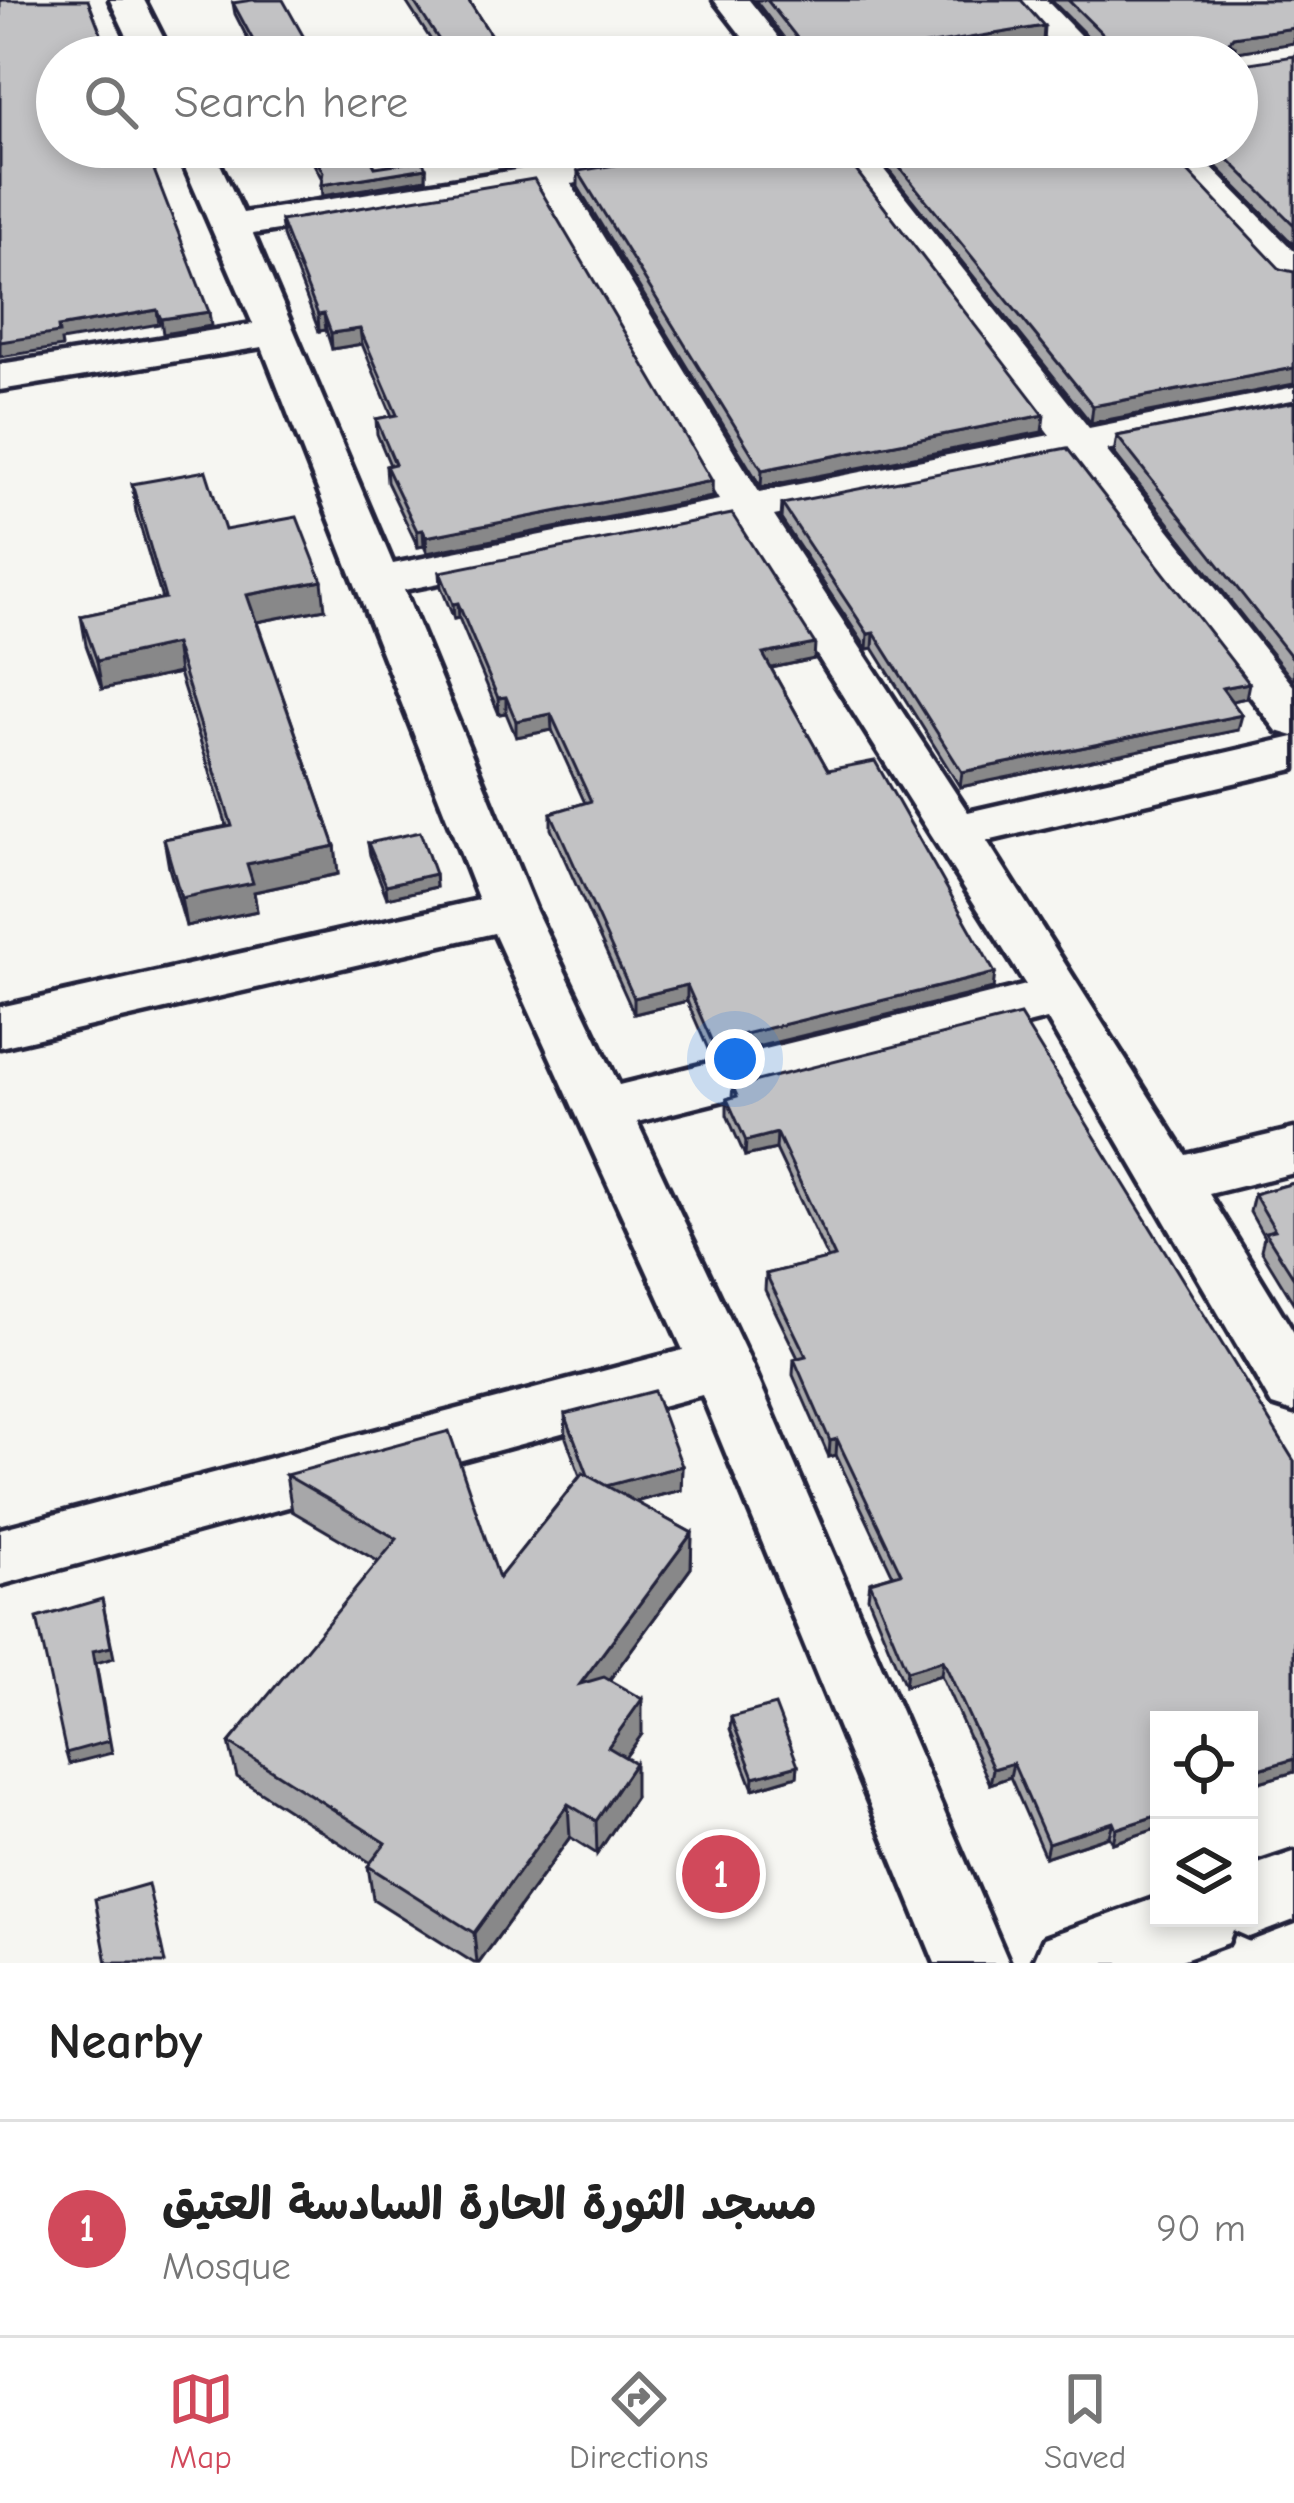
<!DOCTYPE html>
<meta charset="utf-8">
<style>
:root{--surface:#fff;--page:#f6f6f6;--text:#222;--muted:#767676;--line:#e0e0e0;--accent:#d1495b}
body{margin:0;font-family:"Comic Neue","Playpen Sans Arabic",sans-serif;background:var(--page);color:var(--text)}
.controls{position:absolute;right:36px;bottom:36px;display:grid;overflow:hidden;border-radius:0px;box-shadow:0 6px 18px #0003}
.controls button{width:108px;height:108px;display:grid;place-items:center;padding:0;border:0;border-bottom:3px solid var(--line);background:var(--surface);color:var(--text);font:60px sans-serif}
.you{position:absolute;left:735px;top:1059px;width:42px;height:42px;margin:-30px;border:9px solid #fff;border-radius:50%;background:#1a73e8;box-shadow:0 0 0 18px #1a73e833}
.badge{display:grid;place-items:center;width:78px;height:78px;border-radius:50%;background:var(--accent);color:#fff;font-size:39px;font-weight:700}
.pin{position:absolute;translate:-50% -50%;border:6px solid #fff;box-shadow:0 3px 12px #0006}
.list{margin:0;padding:0;list-style:none}
h2{display:flex;justify-content:space-between;align-items:center;height:156px;margin:0;padding:0 48px;font-size:51px}
h2 small{font-size:39px;font-weight:400;color:var(--muted)}
.list li{display:grid;grid-template-columns:78px 1fr auto;gap:36px;align-items:center;box-sizing:border-box;height:216px;padding:0 48px;border-top:3px solid var(--line)}
.list b{display:block;font-size:45px;white-space:nowrap}
.list p{margin:0;font-size:39px;white-space:nowrap;color:var(--muted)}
.list em{font-size:39px;font-style:normal;color:var(--muted)}
.icon{flex:none;width:66px;height:66px;fill:none;stroke:currentColor;stroke-width:2;stroke-linecap:round;stroke-linejoin:round}
.map{position:relative;flex:none;width:1294px;height:1963px;overflow:hidden}
.search{position:absolute;background:var(--surface);box-shadow:0 6px 18px #0003;left:36px;right:36px;top:36px;height:132px;display:flex;align-items:center;gap:30px;box-sizing:border-box;padding:0 42px;border-radius:66px;color:var(--muted);font-size:45px}
.sheet{height:372px;background:var(--surface)}
nav{display:flex;justify-content:space-around;align-items:center;box-sizing:border-box;height:168px;border-top:3px solid var(--line);background:var(--surface);font-size:33px;color:var(--muted)}
nav a{display:grid;justify-items:center;gap:6px}
nav .on{color:var(--accent)}
.map>svg:first-child{display:block}
.lines{fill:none;stroke-linecap:round;stroke-linejoin:round}
.street-casing{stroke:#22223b;stroke-width:9}
.street{fill:#f6f6f2;fill-rule:evenodd}
.wall{fill:#a7a7a9;stroke:#22223b;stroke-width:3}
.shaded-wall{fill:#888889;stroke:#22223b;stroke-width:3}
.building{fill:#c2c2c4;stroke:#22223b;stroke-width:3}
</style>
<div class="map">
<svg width="1294" height="1963" viewBox="0 0 1294 1963">
<rect width="100%" height="100%" fill="#f6f6f2"/>
<filter id="ink" filterUnits="userSpaceOnUse"><feTurbulence type="fractalNoise" baseFrequency=".00833" numOctaves="2"/><feDisplacementMap in="SourceGraphic" scale="24" xChannelSelector="R" yChannelSelector="G"/><feConvolveMatrix kernelMatrix="1 2 1 2 8 2 1 2 1" color-interpolation-filters="sRGB"/></filter>
<g filter="url(#ink)">
<g class="lines">
<g class="street-casing">
<g id="street">
<path d="M110,0H144L173,57H137Z"/>
<path d="M714,0H749L794,57H758Z"/>
<path d="M1010,0H1046L1101,57H1063Z"/>
<path d="M176,147H212L243,213L661,147H749L744,155L731,158L571,184L759,492L1050,435L829,147H866L1089,428L1294,387V413L1106,450L1294,687V736L1277,731L1067,458L774,516L968,812L1294,737V769L987,841L1186,1155L1294,1129V1173L1209,1194L1294,1333V1412L1272,1405L1047,1019L637,1122L752,1365L1009,1963H935L702,1395L0,1585V1529L683,1350L494,933L0,1047V1007L479,900L262,347L0,390V364L253,324ZM537,189L719,500L393,564L253,234ZM734,524L1026,985L619,1085L536,911L404,590Z"/>
<path d="M1152,147H1191L1294,251V286L1280,282Z"/>
<path d="M1294,1852V1920L1249,1937L1233,1930L1228,1943L1173,1963H1033L1044,1938L1159,1897V1918H1249V1867Z"/>
</g>
</g>
<use href="#street" class="street"/>
</g>
<g class="wall">
<path d="M405,0H468L505,57H442Z"/>
<path d="M755,0H1021L1043,42L796,54Z"/>
<path d="M1051,0H1294V43L1236,52V57H1108Z"/>
<path d="M233,3L315,57H257L235,14Z"/>
<path d="M1294,56V245L1197,147H1237Z"/>
<path d="M305,147H364L375,167L426,168V179L322,196V179Z"/>
<path d="M522,147H632L528,164L522,155Z"/>
<path d="M870,147H912L927,164L1165,147L1091,423Z"/>
<path d="M578,171L1042,432L761,487L578,187Z"/>
<path d="M281,221L712,481V497L427,553L424,546L418,547L387,482L386,466L390,465L377,434L376,419L392,416L362,344L332,349L326,330L319,331L283,236Z"/>
<path d="M1294,401V682L1114,453L1117,436Z"/>
<path d="M132,484L225,530L325,609L257,622L335,846L338,874L254,892L257,911L186,926L169,868L164,839L227,826L179,673L102,689L86,645L81,616L162,599L136,512Z"/>
<path d="M782,504L1246,698L1232,701L1238,730L960,787L873,648L867,649L781,519Z"/>
<path d="M440,572L814,659L771,668L828,770L993,989L712,1058L687,1001L634,1014L551,829V813L585,803L552,730L516,737L506,713L499,714L459,618L454,619L441,587Z"/>
<path d="M368,843L435,874L436,887L387,898L370,855Z"/>
<path d="M733,1087L1294,1461V1772L1249,1785V1720H1159V1828L1113,1843L1109,1836L1045,1857L1010,1777L990,1784L941,1675L905,1686L868,1597L870,1582L893,1575L836,1455L829,1457L793,1375L794,1359L798,1358L765,1290L766,1274L828,1259L776,1149L745,1156L727,1115V1099L732,1097Z"/>
<path d="M1294,1183V1304L1261,1250L1264,1237L1250,1212L1254,1194Z"/>
<path d="M565,1414L682,1466L681,1490L635,1502L692,1533L691,1568L609,1680L642,1734L625,1757L635,1797L597,1854L570,1837L479,1963H474L373,1899L368,1866L371,1863L237,1777L229,1743L379,1562L292,1511L286,1475L499,1578L580,1476L566,1438Z"/>
<path d="M731,1717L798,1765L797,1776L753,1789L730,1729Z"/>
</g>
<g class="shaded-wall">
<path d="M1044,26L1043,42L947,57H852Z"/>
<path d="M1294,28V43L1230,53L1229,42L1233,37Z"/>
<path d="M531,147H632L528,164L527,148Z"/>
<path d="M426,168V179L322,196L321,185Z"/>
<path d="M157,310L159,324L61,341L62,347L0,357V342L58,327Z"/>
<path d="M209,312L211,326L163,334L161,319Z"/>
<path d="M324,314L326,330L319,331L318,315Z"/>
<path d="M360,329L362,344L332,349L331,333Z"/>
<path d="M1294,368V384L1091,423L1093,406Z"/>
<path d="M1044,415L1042,432L761,487L762,470Z"/>
<path d="M712,481V497L427,553L426,537Z"/>
<path d="M423,530L424,546L418,547L417,531Z"/>
<path d="M322,581L325,609L251,623L247,595Z"/>
<path d="M458,603L459,618L454,619L453,604Z"/>
<path d="M874,633L873,648L867,649L868,634Z"/>
<path d="M175,644L179,673L102,689L97,661Z"/>
<path d="M815,644L814,659L762,670L763,654Z"/>
<path d="M1249,683L1246,698L1219,704L1222,688Z"/>
<path d="M506,697V713L499,714L498,698Z"/>
<path d="M551,714L552,730L516,737V721Z"/>
<path d="M1242,715L1238,730L960,787L962,772Z"/>
<path d="M335,846L338,874L254,892L257,911L186,926L181,898L247,864Z"/>
<path d="M435,874L436,887L387,898L386,885Z"/>
<path d="M995,973L993,989L712,1058V1042Z"/>
<path d="M687,985V1001L634,1014V998Z"/>
<path d="M777,1133L776,1149L745,1156L746,1141Z"/>
<path d="M837,1439L836,1455L829,1457L830,1441Z"/>
<path d="M682,1466L681,1490L593,1512V1489Z"/>
<path d="M692,1533L691,1568L581,1719L580,1684Z"/>
<path d="M102,1599L114,1658L96,1663L112,1753L69,1764L66,1753Z"/>
<path d="M943,1660L941,1675L905,1686L907,1671Z"/>
<path d="M642,1699V1734L609,1780L608,1747Z"/>
<path d="M1294,1759V1772L1249,1785V1772Z"/>
<path d="M635,1763V1797L597,1854L596,1821Z"/>
<path d="M1013,1763L1010,1777L990,1784L993,1769Z"/>
<path d="M798,1765L797,1776L753,1789L754,1777Z"/>
<path d="M568,1804L570,1837L479,1963H477L474,1933Z"/>
<path d="M1159,1815V1828L1113,1843L1116,1829Z"/>
<path d="M1113,1822L1109,1836L1045,1857L1048,1843Z"/>
</g>
<g class="building">
<path d="M0,0H88L110,57H57V147H145L209,312L161,319L157,310L58,327L59,333L0,342Z"/>
<path d="M252,0H283L315,57H262L233,3Z"/>
<path d="M413,0H468L505,57H450Z"/>
<path d="M767,0H1021L1044,26L852,57H777L802,53L796,46L798,39Z"/>
<path d="M1068,0H1294V28L1233,37L1229,42L1235,46L1236,57H1126Z"/>
<path d="M1294,56V225L1216,147H1237V65Z"/>
<path d="M309,147H364L375,167L422,160L426,168L321,185L323,172Z"/>
<path d="M725,147H838L1044,415L762,470L578,171Z"/>
<path d="M883,147H912L927,164L1028,147H1165L1280,269L1294,272V368L1093,406Z"/>
<path d="M534,179L712,481L426,537L423,530L417,531L386,466L395,464L376,419L397,415L360,329L331,333L324,314L318,315L281,221Z"/>
<path d="M1294,402V660L1117,436Z"/>
<path d="M1067,448L1249,683L1222,688L1242,715L962,772L874,633L868,634L782,504Z"/>
<path d="M206,471L225,530L297,517L322,581L247,595L335,846L247,864L253,883L181,898L164,839L232,826L175,644L97,661L81,616L165,598L132,484Z"/>
<path d="M732,514L815,644L763,654L828,770L875,761L995,973L712,1042L687,985L634,998L551,813L591,801L551,714L516,721L506,697L498,698L458,603L453,604L440,572Z"/>
<path d="M420,832L435,874L386,885L368,843Z"/>
<path d="M1020,1015L1294,1461V1759L1249,1772V1720H1159V1815L1116,1829L1113,1822L1048,1843L1013,1763L993,1769L943,1660L907,1671L870,1582L901,1573L837,1439L830,1441L794,1359L806,1356L766,1274L835,1257L777,1133L746,1141L727,1099L737,1096L733,1087Z"/>
<path d="M1294,1183V1278L1265,1232L1275,1230L1254,1194Z"/>
<path d="M654,1391L682,1466L606,1486L588,1475L565,1414Z"/>
<path d="M449,1431L499,1578L583,1473L692,1533L580,1684L604,1677L642,1699L608,1747L635,1763L596,1821L568,1804L474,1933L368,1866L386,1843L229,1743L397,1539L286,1475Z"/>
<path d="M102,1599L111,1647L93,1651L109,1741L66,1753L37,1618Z"/>
<path d="M775,1705L798,1765L754,1777L731,1717Z"/>
<path d="M148,1884L165,1963H107L95,1899Z"/>
</g>
</g>
</svg>
<div class="controls">
<button><svg class="icon" aria-label="locate" viewBox="0 0 24 24"><circle cx="12" cy="12" r="6"/><path d="M12 2v4M12 18v4M2 12h4M18 12h4"/></svg></button>
<button><svg class="icon" aria-label="layers" viewBox="0 0 24 24"><path d="M12 4l9 5-9 5-9-5zM3 14l9 5 9-5"/></svg></button>
</div>
<div class="you"></div>
<div class="pin badge" style="left:721px;top:1874px">1</div>
<div class="search"><svg class="icon" aria-label="search" viewBox="0 0 24 24"><circle cx="10" cy="10" r="6"/><path d="M15 15l6 6"/></svg>Search here</div>
</div>
<section class="sheet">
<h2>Nearby<small></small></h2>
<ul class="list">
<li><span class="badge">1</span><div><b>مسجد الثورة الحارة السادسة العتيق</b><p>Mosque</p></div><em>90 m</em></li>
</ul>
</section>
<nav>
<a class="on"><svg class="icon" aria-label="map" viewBox="0 0 24 24"><path d="M3 6l6-2 6 2 6-2v14l-6 2-6-2-6 2zM9 4v14M15 6v14"/></svg>Map</a>
<a><svg class="icon" aria-label="directions" viewBox="0 0 24 24"><path d="M12 3l9 9-9 9-9-9zM9 14v-3h6M13 9l2 2-2 2"/></svg>Directions</a>
<a><svg class="icon" aria-label="saved" viewBox="0 0 24 24"><path d="M7 4h10v16l-5-4-5 4z"/></svg>Saved</a>
</nav>
